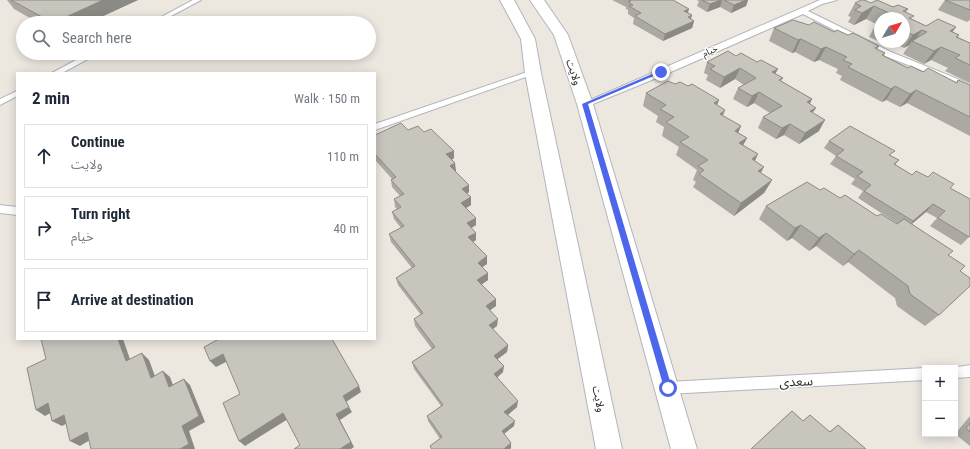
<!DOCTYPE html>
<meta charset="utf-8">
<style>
:root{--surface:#fff;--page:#f6f6f7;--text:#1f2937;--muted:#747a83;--line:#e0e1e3}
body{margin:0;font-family:"Roboto Condensed","Noto Sans Arabic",sans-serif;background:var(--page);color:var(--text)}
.controls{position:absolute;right:12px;bottom:12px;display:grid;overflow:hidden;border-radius:0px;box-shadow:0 2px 10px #0003}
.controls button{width:36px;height:36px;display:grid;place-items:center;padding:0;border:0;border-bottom:1px solid var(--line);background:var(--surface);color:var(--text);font:20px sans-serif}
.compass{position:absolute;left:874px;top:12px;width:36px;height:36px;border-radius:50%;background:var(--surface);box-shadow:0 2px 10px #0003;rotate:52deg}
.stop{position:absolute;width:12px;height:12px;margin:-9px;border:3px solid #4d67ec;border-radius:50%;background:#fff}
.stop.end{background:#4d67ec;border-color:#fff;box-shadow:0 1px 4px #0008}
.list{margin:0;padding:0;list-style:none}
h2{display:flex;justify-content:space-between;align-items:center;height:52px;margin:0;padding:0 16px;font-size:17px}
h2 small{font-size:13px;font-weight:400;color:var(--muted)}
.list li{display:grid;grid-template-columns:26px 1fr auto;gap:12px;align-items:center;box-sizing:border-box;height:64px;margin:0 8px 8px;padding:0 8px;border:1px solid var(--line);border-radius:0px}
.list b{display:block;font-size:15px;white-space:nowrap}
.list p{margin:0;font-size:13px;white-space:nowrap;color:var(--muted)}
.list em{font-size:13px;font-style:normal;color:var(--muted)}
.icon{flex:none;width:22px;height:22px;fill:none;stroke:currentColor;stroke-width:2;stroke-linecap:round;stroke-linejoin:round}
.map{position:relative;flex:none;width:970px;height:449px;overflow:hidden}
.search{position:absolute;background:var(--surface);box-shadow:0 2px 10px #0003;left:16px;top:16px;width:360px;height:44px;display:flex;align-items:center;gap:10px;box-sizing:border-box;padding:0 14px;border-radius:22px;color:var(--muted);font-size:15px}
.panel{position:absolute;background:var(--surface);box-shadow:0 2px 10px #0003;left:16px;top:72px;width:360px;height:268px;border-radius:0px}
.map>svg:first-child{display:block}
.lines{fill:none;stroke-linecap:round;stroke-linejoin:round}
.service-casing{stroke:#b3b5be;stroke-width:2}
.minor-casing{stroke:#b3b5be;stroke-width:2}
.service{fill:#fff;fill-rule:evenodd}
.minor{fill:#fff;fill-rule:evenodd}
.wall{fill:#aca9a3}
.shaded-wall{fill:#8c8a84}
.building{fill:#c8c5bd;stroke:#8c8a84}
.route{fill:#4d67ec}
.labels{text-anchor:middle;stroke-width:3;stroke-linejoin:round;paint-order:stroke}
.far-street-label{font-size:9px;fill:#2c2c2c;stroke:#fff}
.street-label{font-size:11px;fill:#2c2c2c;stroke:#fff}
.near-street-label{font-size:13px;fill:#2c2c2c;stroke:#fff}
</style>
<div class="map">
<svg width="970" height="449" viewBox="0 0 970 449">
<rect width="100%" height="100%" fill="#ece7df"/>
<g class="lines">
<g class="service-casing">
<g id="service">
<path d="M193,0H201L158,23H150Z"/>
<path d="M820,0H837L822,4L808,11L891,52L970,84V89L885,56L803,14L664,75L588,106L585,107L581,104Z"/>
<path d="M89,53H99L62,73H52Z"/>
<path d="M530,71H536L537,73L375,130V124Z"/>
<path d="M17,91V96L0,105V99Z"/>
<path d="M0,205L17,207V215L0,213Z"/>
<path d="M970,365V377L955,378V368H951Z"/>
<path d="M925,368V380L668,394L664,392L662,388L664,384L668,382Z"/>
</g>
</g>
<g class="minor-casing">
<g id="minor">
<path d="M500,0H514L535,39L541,73L622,449H596L525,73L521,39Z"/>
<path d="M530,0H544L568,35L593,104L697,449H671L577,104L554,35Z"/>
</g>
</g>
<use href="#service" class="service"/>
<use href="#minor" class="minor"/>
</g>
<g class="wall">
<path d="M7,0H138L88,23H39L14,9Z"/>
<path d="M612,0H673L688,12L691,19L694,21L692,28L663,41L633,24L634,18L628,14V10L626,9V7Z"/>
<path d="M696,0H748L746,6L731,13L720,7L707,12L697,6L699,1Z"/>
<path d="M945,0H970V20L967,22L938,10Z"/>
<path d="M855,3H871L908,9L906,12L912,19L926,26L953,32L959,35L958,37L970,43V83L945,71L948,68L931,60L924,64L903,54L909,45L904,48L892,42H904V18H880V42H889L885,44L869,37L876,24L866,19L854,25L848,22L851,17L848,16Z"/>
<path d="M774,28L834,32L848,35L879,46L877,50L885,53L884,56L908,68L923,72L956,82L958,80L970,85V136L907,103L900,107L886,100L882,102L840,80L842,76L836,73L838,69L819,60L814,62L795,52L792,53L769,41Z"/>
<path d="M736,56L778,69L775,74L783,78L781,81L812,99L810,104L819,131L799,144L784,135L776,139L758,128L763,117L770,113L754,103L747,107L733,99L738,88L744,85L735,79L720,88L706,80L708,75L704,73L707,62Z"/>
<path d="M675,84L717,105L723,116L741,126L738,133L747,138L743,145L755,161L760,173L772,180L764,193L734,216L693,187L696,182L693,180L697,170L676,155L679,147L662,136L664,127L656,122L658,116L643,106L646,93Z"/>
<path d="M408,130L424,132L454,151V158L452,160L456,171H455L469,185V192L467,194L471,197V205L466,208L476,225L471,228L476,233V240L473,242L487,256V264L482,267L488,280L482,284L496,306L490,310L497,326L492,329L508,345L507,352L497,359L503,372L497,378L517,407L508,415L514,426L504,434L511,448L510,449H431L430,446L440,439L428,421L427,416L441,406L414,369L412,362L432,349L415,326L414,319L421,315L398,285L396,278L412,268L391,242L389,234L401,228L394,219L392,212L397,209L395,207L394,199L400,196L392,187L391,180L392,179L376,161L375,162V135Z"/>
<path d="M829,141L891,156L899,160L895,165L912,175L928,177L950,188L970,236L961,245L930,226L937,218L926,212L911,224L948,255L960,271L939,315L925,326L897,306L895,298L848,262L843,266L816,246L809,251L792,238L787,241L759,219L766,206L820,190L840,198L877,216L897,224H898L858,198L863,191L851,184L855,179L830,164L836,156L824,148Z"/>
<path d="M792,411L803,421L810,415L829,432L838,425L866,449H751Z"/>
<path d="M970,416V446L955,434Z"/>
</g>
<g class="shaded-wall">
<path d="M103,0H138L88,23H53Z"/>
<path d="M721,0H722L720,7L707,12L710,4Z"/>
<path d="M746,0H748L746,6L731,13L734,5Z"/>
<path d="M874,6L866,19L854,25L862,13Z"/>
<path d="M689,9L687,16L684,11Z"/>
<path d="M692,15L690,23L688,17Z"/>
<path d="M694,21L692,28L663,41L665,34Z"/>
<path d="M956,27L947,40L950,31Z"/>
<path d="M922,30L914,42L912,41L909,45L904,48L913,35Z"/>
<path d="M801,39L795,52L792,53L798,40Z"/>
<path d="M826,47L819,60L814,62L821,49Z"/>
<path d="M941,47L931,60L924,64L934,51Z"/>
<path d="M740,68L735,79L720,88L724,77Z"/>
<path d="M778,69L772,79V72Z"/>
<path d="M895,86L886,100L882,102L891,89Z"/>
<path d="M916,90L907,103L900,107L910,94Z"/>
<path d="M759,92L754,103L747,107L752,96Z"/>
<path d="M812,99L806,110L807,102Z"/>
<path d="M719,100L714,113V103Z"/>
<path d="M816,108L809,118L810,111Z"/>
<path d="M725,110L720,123V114Z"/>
<path d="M825,120L819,131L799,144L805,133Z"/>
<path d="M790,124L784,135L776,139L782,128Z"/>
<path d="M741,126L735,140V131Z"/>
<path d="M747,138L740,151L739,143Z"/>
<path d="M454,151V158L447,162L446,154Z"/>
<path d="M758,154L752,168V159Z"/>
<path d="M455,163L456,171L450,174V166Z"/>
<path d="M764,167L757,180L758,171Z"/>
<path d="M772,180L764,193L734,216L741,203Z"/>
<path d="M469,185V192L462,196V189Z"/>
<path d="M471,197V205L461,211V203Z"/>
<path d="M933,204L926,212L906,229L913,221Z"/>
<path d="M476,218V225L467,231V223Z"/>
<path d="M801,225L792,238L787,241L795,228Z"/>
<path d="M476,233V240L468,245V237Z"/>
<path d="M826,233L816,246L809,251L819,238Z"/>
<path d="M859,250L848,262L843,266L854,254Z"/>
<path d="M487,256V264L478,270V263Z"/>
<path d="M488,273V280L478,287L477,280Z"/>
<path d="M496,299V306L486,313V306Z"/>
<path d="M498,319L497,326L489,332V325Z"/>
<path d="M118,339H123L133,368L126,361Z"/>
<path d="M508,345L507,352L494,362V356Z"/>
<path d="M142,353L149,360L158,384L151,378Z"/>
<path d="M223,354L228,361L216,367L210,361Z"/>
<path d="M504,366L503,372L494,380V374Z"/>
<path d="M163,371L170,377L176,393L169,387Z"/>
<path d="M184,379L190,385L205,422L189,431L195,449H180Z"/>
<path d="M359,386L361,392L346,402L343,396Z"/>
<path d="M518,401L517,407L504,418V412Z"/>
<path d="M48,403L58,409L45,416L36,410Z"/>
<path d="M349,407L352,412L340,420L354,447L351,449H340L336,414Z"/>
<path d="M283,413L288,419L245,446L239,441Z"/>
<path d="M64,415L73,420L62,426L52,421Z"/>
<path d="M515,421L514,426L501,436L502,431Z"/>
<path d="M87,432L95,437L80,446L70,441Z"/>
<path d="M511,443V448L510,449H504Z"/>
</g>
<g class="building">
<path d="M11,0H103L53,23Z"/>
<path d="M629,0H673L689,9L684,11L692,15L688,17L694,21L665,34L635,16L641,13L629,6L633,5L628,2L631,1Z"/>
<path d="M702,0H721L710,4Z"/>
<path d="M724,0H746L734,5Z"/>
<path d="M861,0H864L871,3L877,0L893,7L898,5L908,9L903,11L914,16L909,18L926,26L938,19L956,27L950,31L959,35L956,37L970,43V65L955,58L960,55L941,47L934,51L912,41L927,32L922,30L913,35L904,31V18H887L893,15L874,6L862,13L855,10L861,6L855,3Z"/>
<path d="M945,0H970V10Z"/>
<path d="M793,20L809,25L814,22L834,32L837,30L848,35L853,33L879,46L875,48L885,53L882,55L908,68L911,66L923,72L928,68L957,83L958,80L970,85V117L916,90L910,94L895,86L891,89L848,67L852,64L843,60L847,57L826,47L821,49L801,39L798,40L774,28Z"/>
<path d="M880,22V26L876,24Z"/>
<path d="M728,51L736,56L741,53L757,62L761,60L778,69L772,72L783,78L779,80L812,99L807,102L816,108L810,111L825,120L805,133L790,124L782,128L763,117L782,106L759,92L752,96L738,88L756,78L740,68L724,77L710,69L715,66L707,62Z"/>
<path d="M668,81L675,84L680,82L688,86L692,84L719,100L714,103L725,110L720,114L741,126L735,131L747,138L739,143L758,154L752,159L764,167L758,171L772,180L741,203L699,174L704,170L698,166L708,160L680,142L689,137L666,122L674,117L660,109L666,105L646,93Z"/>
<path d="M401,123L408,130L418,126L424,132L431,129L454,151L446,154L455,163L450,166L469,185L462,189L471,197L461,203L476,218L467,223L476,233L468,237L487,256L478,263L488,273L477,280L496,299L486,306L498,319L489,325L508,345L494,356L504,366L494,374L518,401L504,412L515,421L502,431L511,443L504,449H432L430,446L442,437L427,416L443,405L412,362L435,347L414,319L423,313L396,278L415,266L389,234L404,226L392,212L401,207L394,199L404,194L391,180L396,177L375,154V135Z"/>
<path d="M850,126L895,151L889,155L899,160L894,164L912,175L916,171L928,177L933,172L954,184L950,188L970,199V236L969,237L938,218L945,211L933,204L913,221L864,191L871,185L857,176L863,172L836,156L844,150L829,141Z"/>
<path d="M807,182L820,190L824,188L840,198L845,195L877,216L881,214L897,224L904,219L953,251L948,255L965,266L960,271L970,278V286L939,315L910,294L908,286L859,250L854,254L826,233L819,238L801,225L795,228L766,206Z"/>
<path d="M41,339H118L126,361L142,353L151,378L163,371L169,387L184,379L199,416L182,426L189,444L180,449H91L87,432L70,441L64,415L52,421L48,403L36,410L27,368L46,359Z"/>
<path d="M219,339H332L359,386L343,396L349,407L336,414L351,442L340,449H294L300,445L283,413L239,441L223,403L240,394L223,354L210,361L204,347Z"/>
<path d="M792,411L803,421L810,415L830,432L838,425L866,449H751Z"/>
<path d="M970,423V432L966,428Z"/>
</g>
<path class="route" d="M659,71L663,72L588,104L672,388L668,392L664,388L582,104Z"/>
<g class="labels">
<g class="far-street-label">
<text transform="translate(710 51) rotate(-24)" y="3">خیام</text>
</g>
<g class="street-label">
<text transform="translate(574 72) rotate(71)" y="4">ولایت</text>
<text transform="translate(599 399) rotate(79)" y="4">ولایت</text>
</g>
<g class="near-street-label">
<text transform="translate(796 381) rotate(-3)" y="5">سعدی</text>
</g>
</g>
</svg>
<div class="controls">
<button>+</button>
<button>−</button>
</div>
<svg class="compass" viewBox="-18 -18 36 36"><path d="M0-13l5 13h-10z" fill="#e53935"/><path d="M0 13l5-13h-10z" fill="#747a83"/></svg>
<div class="stop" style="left:668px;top:388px"></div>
<div class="stop end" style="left:661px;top:72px"></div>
<div class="search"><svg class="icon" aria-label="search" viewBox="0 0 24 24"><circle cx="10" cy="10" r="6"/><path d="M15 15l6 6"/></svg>Search here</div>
<section class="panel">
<h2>2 min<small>Walk · 150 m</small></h2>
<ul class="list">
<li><svg class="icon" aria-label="ahead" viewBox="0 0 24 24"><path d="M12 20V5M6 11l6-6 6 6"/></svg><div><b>Continue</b><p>ولایت</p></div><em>110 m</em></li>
<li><svg class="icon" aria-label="right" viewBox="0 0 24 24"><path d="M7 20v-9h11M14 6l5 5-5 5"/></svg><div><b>Turn right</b><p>خیام</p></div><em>40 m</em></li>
<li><svg class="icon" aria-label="arrive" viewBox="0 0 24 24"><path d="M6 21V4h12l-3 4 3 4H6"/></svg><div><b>Arrive at destination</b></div></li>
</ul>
</section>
</div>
